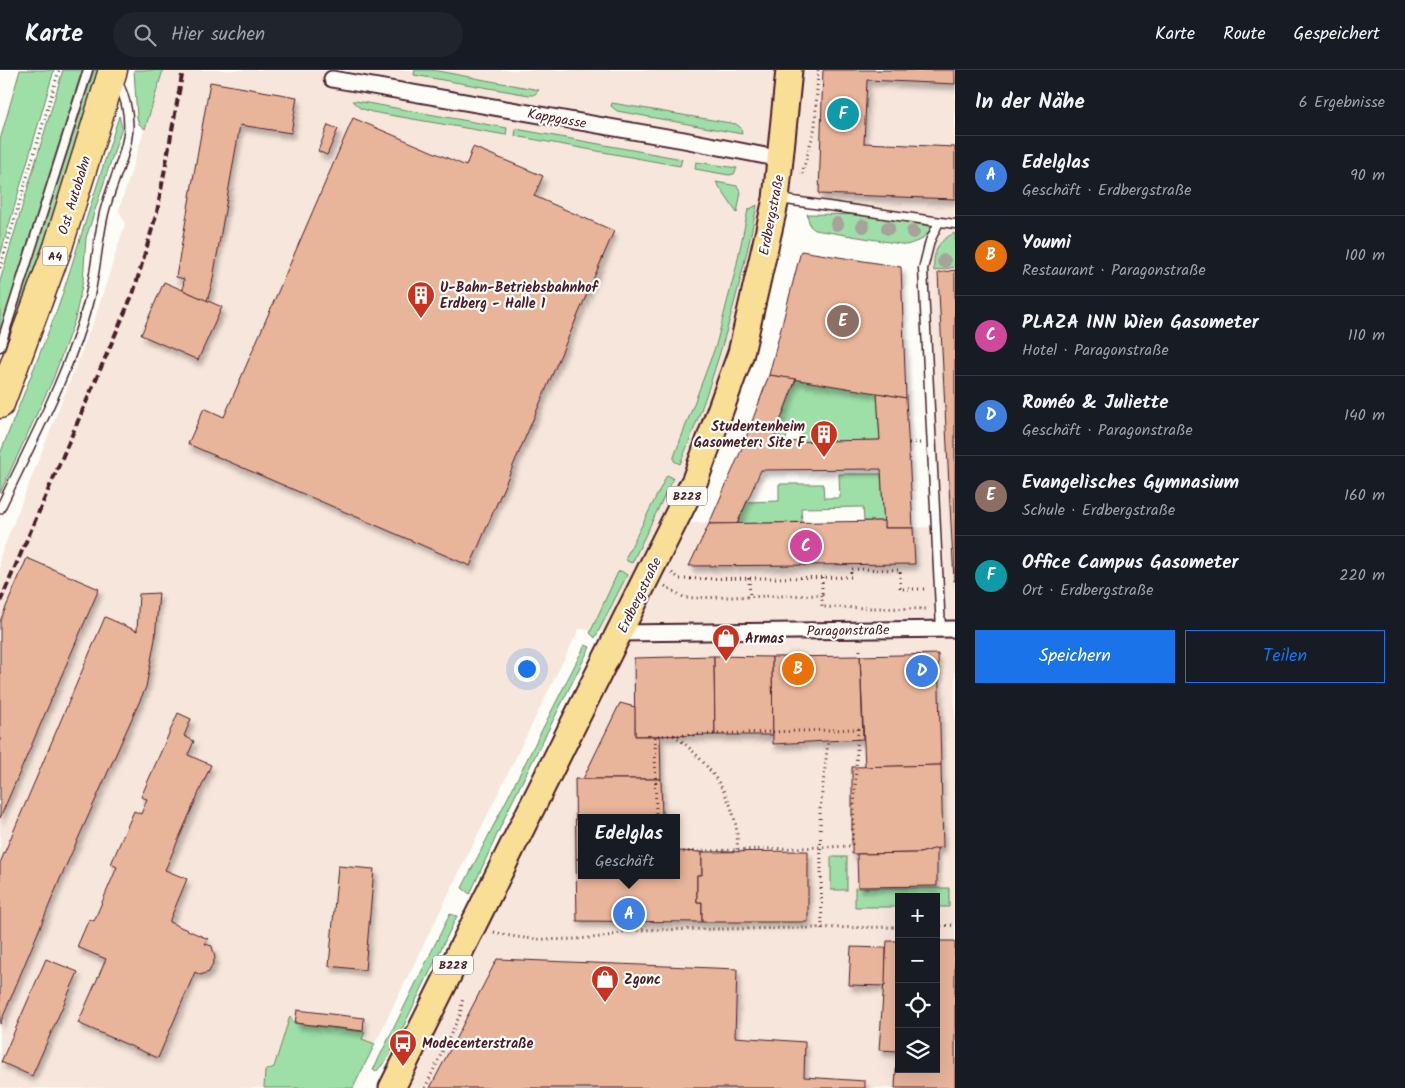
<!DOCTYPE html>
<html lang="de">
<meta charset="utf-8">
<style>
:root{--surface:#171b24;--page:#20242c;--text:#f1f3f6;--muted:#9ea1a6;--line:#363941;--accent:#1a73e8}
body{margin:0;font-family:Kalam,sans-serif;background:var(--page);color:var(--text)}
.controls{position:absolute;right:15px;bottom:15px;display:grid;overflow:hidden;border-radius:0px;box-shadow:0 5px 20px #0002}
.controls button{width:45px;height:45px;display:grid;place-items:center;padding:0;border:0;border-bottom:1px solid var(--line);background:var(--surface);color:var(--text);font:25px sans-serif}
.you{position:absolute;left:526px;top:598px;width:18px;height:18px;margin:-12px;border:4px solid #fff;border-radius:50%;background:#1a73e8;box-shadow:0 0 0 8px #1a73e833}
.badge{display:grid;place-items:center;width:32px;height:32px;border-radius:50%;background:var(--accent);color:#fff;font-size:16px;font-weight:700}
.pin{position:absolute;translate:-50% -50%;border:2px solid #fff;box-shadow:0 1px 5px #0006}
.popup{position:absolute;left:578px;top:744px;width:102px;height:65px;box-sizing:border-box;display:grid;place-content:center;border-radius:0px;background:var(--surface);filter:drop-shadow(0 1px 4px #0005);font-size:16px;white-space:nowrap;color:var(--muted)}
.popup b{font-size:19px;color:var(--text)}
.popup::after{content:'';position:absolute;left:50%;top:100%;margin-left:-10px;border:10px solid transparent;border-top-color:var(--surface)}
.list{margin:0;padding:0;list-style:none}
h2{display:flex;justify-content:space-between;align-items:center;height:65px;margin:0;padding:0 20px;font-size:21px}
h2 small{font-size:16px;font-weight:400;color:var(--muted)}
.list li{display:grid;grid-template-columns:32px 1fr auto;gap:15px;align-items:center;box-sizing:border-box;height:80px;padding:0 20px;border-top:1px solid var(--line)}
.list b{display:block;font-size:19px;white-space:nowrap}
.list p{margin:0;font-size:16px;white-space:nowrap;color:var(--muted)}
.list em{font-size:16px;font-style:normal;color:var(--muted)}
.actions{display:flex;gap:10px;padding:15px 20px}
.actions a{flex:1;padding:11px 0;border:1px solid var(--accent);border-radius:0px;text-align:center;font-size:18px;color:var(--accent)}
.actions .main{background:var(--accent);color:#fff}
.icon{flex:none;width:28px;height:28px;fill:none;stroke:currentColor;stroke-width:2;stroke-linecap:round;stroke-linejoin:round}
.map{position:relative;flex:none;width:955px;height:1018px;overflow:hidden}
header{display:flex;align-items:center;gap:30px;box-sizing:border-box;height:70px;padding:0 25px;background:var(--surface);border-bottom:1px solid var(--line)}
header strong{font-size:24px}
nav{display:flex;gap:28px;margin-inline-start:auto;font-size:18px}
.search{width:350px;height:45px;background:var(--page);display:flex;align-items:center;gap:12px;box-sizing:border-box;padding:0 18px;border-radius:28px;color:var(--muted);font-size:19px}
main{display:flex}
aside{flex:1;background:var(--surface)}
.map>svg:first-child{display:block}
.built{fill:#f7e6db;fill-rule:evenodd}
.green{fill:#9edfa8;stroke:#747f6a}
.building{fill:#e8b49a;stroke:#4a1f2b;filter:url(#shadow)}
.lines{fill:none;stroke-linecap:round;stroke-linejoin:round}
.lane-casing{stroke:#4a1f2b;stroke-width:11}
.street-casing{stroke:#4a1f2b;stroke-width:19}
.primary-casing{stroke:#4a1f2b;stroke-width:29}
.highway-casing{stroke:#4a1f2b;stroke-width:31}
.path{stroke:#4a1f2b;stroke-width:3;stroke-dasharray:1 4;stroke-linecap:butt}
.lane{stroke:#fdfcf7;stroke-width:8}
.street{stroke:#fdfcf7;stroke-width:15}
.primary{stroke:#f9df96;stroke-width:25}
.highway{stroke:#f9df96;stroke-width:28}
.rail{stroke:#4a1f2b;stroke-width:4;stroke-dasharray:8 4;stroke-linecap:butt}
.tree{fill:#a8a29b}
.labels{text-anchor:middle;stroke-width:4.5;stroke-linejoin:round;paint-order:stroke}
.shield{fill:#fdfcf7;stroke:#806168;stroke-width:1}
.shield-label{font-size:12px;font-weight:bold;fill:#4a1f2b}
.street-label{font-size:14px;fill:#4a1f2b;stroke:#fdfcf7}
.poi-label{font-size:14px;font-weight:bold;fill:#4a1f2b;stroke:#fdfcf7;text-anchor:start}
</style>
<header>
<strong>Karte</strong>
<div class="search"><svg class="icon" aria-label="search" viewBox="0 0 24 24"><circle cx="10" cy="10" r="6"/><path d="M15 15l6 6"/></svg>Hier suchen</div>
<nav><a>Karte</a><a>Route</a><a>Gespeichert</a></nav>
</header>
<main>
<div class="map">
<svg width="955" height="1018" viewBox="0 0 955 1018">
<defs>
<filter id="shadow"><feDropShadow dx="3" dy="5.5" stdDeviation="2.5" flood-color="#0004"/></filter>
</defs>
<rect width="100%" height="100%" fill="#fdfcf7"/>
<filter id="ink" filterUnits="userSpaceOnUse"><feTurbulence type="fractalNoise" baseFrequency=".02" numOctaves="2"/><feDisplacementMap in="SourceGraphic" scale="10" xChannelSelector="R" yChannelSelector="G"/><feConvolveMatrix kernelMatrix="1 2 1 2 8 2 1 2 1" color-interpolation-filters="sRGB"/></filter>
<g filter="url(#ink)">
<path class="built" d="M163,0H955V1018H392L620,563L579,559L353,1018H0V487L96,245L125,154L119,140ZM776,129L939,153L923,199L936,457L885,458L884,451L675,453L741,283ZM582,748H676V805H582ZM899,827H936V999H899Z"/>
<g class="green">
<path d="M20,0H54L0,186V70Z"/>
<path d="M63,0H82L0,261V211Z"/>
<path d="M94,0H102L61,131L14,261L12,254L16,243Z"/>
<path d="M134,0H163L145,59L139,54L137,48Z"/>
<path d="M415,0H432L539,20L534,25H529L414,5Z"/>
<path d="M352,31H356L507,58L506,65L372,42L360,38Z"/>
<path d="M612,33L736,54L741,58L742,64L617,41L611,36Z"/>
<path d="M119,46L122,57L86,168L83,211L75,249L53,309L0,423V384L59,235Z"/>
<path d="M516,59L682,89L680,96L515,66Z"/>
<path d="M696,92L737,98L734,104L729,105L695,99Z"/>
<path d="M716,112L737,116L741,122L737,143Z"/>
<path d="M757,135C739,224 715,310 680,394L674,391V387L716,275L736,198L748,140Z"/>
<path d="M807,144L873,145L933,157L921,170L907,175L815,160L810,156Z"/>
<path d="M955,163V197L934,201C933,182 937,171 955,163Z"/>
<path d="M796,309L877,323L880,370L800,372L802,363H788L785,372H772Z"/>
<path d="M839,404H881L884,451H864L863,437L801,438L802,452L737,454L747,432L779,431V414H823L824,428H840Z"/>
<path d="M667,405L673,408L632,493L627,491L626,487Z"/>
<path d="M621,501L627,505L595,568L590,563L618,502Z"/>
<path d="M585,575L590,577L510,736L470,824L462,818Z"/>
<rect x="831" y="787" width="16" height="33"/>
<path d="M855,818H949V837H936V827H899V837H855Z"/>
<path d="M450,844L457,846L388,988L376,1002L373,1000Z"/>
<path d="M290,946L294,953L365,962L362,969L375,974L353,1018H264L265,1001L274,997Z"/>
</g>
<g class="building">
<path d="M823,0H955V14L867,10L864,73L955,77V129L819,124Z"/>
<path d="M210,12L297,27L291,63L240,55L212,214L207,231L183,220L184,209L176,207Z"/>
<path d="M353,48L466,96L473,77L543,106L534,126L614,161L470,496L188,374L204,338L224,347Z"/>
<path d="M328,55L338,59L327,85L318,81Z"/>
<path d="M801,181L901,197L906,328L769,305Z"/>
<path d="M955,200V511H954L938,203Z"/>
<path d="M164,212L222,237L198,290L141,265Z"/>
<path d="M769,305L796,309L772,372L880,370L877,323L906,328L913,458H884L881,399L761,400L737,454H709L743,376Z"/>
<path d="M884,451V458H913L915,494L689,496L709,454Z"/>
<path d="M27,488L99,519L0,748V551Z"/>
<path d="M159,523L155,569L146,617L60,809L0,954V793L105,547L137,561L139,524Z"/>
<path d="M938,584L941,695L865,697L860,586Z"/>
<path d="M714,586L715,665L635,666L634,588Z"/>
<path d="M714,586L772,587L773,665H715Z"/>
<path d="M860,586L863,669L773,674L772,587Z"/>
<path d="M620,633L635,637V666H660L661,709H583Z"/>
<path d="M178,643L191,649L184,666L194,671L188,685L211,695L165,800L187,809L169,852L208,869L205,874L212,876L215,888L209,902L200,905L195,902L158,988L78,953L106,889L77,877L89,849L94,851L117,797L111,794L134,741L141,744L147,729L141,727Z"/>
<path d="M941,695L943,777L920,783L852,784V697Z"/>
<path d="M575,709H661L662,748H582V789H576Z"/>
<path d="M937,778V816L858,817L857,784L920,783Z"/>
<path d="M676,781L702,782V805H697V832H702V852L577,851L576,789H582V805H676Z"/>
<path d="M808,781V852H702V832H697V805H702V782Z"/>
<path d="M338,796L374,799L365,900L329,896Z"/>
<path d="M887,871H899V999H936V871H955V1018H895L897,981L879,980Z"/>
<path d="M851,877L886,878L885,916L849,915Z"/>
<path d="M46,889L78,902L32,1006L1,992Z"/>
<path d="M497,889L737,899L735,967L805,972L804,1007L865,1011V1018H430Z"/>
<path d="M297,940L364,948L363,961L295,953Z"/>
</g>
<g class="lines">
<g class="lane-casing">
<g id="lane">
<path d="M779,129L955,154"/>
<path d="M939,152L930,171L923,199L941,559"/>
<path d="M0,277L88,0"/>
<path d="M0,439C30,375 70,302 88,233C96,204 97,173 104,143C117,92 143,65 118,12"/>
</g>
</g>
<g class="street-casing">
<g id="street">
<path d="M332,9L684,70L781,89"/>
<path d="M620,563L955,559"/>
</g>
</g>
<g class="primary-casing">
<path id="primary" d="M392,1018L695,410L741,283L776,129L789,0"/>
</g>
<g class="highway-casing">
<path id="highway" d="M0,334L58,177L113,0"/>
</g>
<g class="path">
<path d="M802,104L815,57L818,0"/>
<path d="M0,198L59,0"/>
<path d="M909,373H921"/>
<path d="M729,376H743"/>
<path d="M672,503L680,509L851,507V499L900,500V519H927"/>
<path d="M822,507V525"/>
<path d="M749,508L750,527"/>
<path d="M665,516L685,528L822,525V537L928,539"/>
<path d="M860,586V577"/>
<path d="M674,665C709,692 741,733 737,780"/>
<path d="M656,748L655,666L858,659L852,776L676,782"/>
<path d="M936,856L955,855"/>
<path d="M822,859L820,740L828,672"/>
<path d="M494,862C528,872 567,870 602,867C612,866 621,862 632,860L899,857"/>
<path d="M425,1018L460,945L463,927"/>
</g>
<use href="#lane" class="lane"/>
<use href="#street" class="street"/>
<use href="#primary" class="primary"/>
<use href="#highway" class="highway"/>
<path class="rail" d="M0,532L134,221L157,142L183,0"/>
</g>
<g class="tree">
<circle cx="837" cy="154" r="7"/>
<circle cx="863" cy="156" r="7"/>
<circle cx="888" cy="158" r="7"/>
<circle cx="913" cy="162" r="7"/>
<circle cx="944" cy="191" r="7"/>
</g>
</g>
<defs>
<g id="building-pin" transform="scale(1.4375)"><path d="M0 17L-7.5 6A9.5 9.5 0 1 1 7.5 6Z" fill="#c8321e" stroke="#fdfcf7"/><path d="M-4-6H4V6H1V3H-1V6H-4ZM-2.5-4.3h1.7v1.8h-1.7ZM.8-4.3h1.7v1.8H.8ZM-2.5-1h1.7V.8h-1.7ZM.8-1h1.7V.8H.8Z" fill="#fff"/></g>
<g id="shop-pin" transform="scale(1.4375)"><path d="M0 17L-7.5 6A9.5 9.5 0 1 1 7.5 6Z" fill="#c8321e" stroke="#fdfcf7"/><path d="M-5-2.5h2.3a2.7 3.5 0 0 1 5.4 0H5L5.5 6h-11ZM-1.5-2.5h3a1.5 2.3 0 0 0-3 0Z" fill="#fff"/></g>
<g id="bus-pin" transform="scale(1.4375)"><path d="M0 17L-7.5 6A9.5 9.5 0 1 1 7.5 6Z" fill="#c8321e" stroke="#fdfcf7"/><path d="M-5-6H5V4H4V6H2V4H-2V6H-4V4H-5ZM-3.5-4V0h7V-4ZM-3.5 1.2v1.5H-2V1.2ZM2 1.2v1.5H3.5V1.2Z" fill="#fff"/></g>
</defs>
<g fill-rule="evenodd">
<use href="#building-pin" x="421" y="225"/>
<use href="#building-pin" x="824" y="364"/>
<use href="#shop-pin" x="726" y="568"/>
<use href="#shop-pin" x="605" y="909"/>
<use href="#bus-pin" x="403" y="973"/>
</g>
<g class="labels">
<g class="shield">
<rect x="42.5" y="176.5" width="25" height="19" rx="4"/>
<rect x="667" y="416.5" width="40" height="19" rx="4"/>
<rect x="433" y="885.5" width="40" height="19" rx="4"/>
</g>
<g class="shield-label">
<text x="55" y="190">A4</text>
<text x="687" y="430">B228</text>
<text x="453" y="899">B228</text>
</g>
<g class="street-label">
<text transform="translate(557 48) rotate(10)" y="5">Kappgasse</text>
<text transform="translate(74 125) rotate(-73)" y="5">Ost Autobahn</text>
<text transform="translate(771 145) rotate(-79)" y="5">Erdbergstraße</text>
<text transform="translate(639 525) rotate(-64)" y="5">Erdbergstraße</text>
<text transform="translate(848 560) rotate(-1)" y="5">Paragonstraße</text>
</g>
<g class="poi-label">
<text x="440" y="222">U-Bahn-Betriebsbahnhof<tspan x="440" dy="16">Erdberg - Halle 1</tspan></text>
<text x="805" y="361" text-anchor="end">Studentenheim<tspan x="805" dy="16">Gasometer: Site F</tspan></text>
<text x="745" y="573">Armas</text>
<text x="624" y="914">Zgonc</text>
<text x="422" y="978">Modecenterstraße</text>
</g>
</g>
</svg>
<div class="controls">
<button>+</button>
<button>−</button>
<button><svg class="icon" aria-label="locate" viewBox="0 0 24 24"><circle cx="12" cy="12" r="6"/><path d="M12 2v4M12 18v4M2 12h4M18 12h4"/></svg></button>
<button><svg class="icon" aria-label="layers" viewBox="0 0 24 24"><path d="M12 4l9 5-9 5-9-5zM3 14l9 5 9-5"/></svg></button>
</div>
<div class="you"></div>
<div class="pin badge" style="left:629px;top:844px;background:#3f7fe0">A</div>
<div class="popup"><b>Edelglas</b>Geschäft</div>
<div class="pin badge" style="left:798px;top:599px;background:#e8710a">B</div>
<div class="pin badge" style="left:806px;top:476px;background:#d1479c">C</div>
<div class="pin badge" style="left:922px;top:601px;background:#3f7fe0">D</div>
<div class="pin badge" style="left:843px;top:251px;background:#8d6e63">E</div>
<div class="pin badge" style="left:843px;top:44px;background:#0f9aa8">F</div>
</div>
<aside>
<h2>In der Nähe<small>6 Ergebnisse</small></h2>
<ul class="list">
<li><span class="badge" style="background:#3f7fe0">A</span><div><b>Edelglas</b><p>Geschäft · Erdbergstraße</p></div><em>90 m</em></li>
<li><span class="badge" style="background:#e8710a">B</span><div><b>Youmi</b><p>Restaurant · Paragonstraße</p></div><em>100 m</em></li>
<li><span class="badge" style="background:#d1479c">C</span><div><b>PLAZA INN Wien Gasometer</b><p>Hotel · Paragonstraße</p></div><em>110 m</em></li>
<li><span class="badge" style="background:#3f7fe0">D</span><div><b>Roméo &amp; Juliette</b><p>Geschäft · Paragonstraße</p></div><em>140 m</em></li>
<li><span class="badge" style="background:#8d6e63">E</span><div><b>Evangelisches Gymnasium</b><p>Schule · Erdbergstraße</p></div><em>160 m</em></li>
<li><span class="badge" style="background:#0f9aa8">F</span><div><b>Office Campus Gasometer</b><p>Ort · Erdbergstraße</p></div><em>220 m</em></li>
</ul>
<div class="actions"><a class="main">Speichern</a><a>Teilen</a></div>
</aside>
</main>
